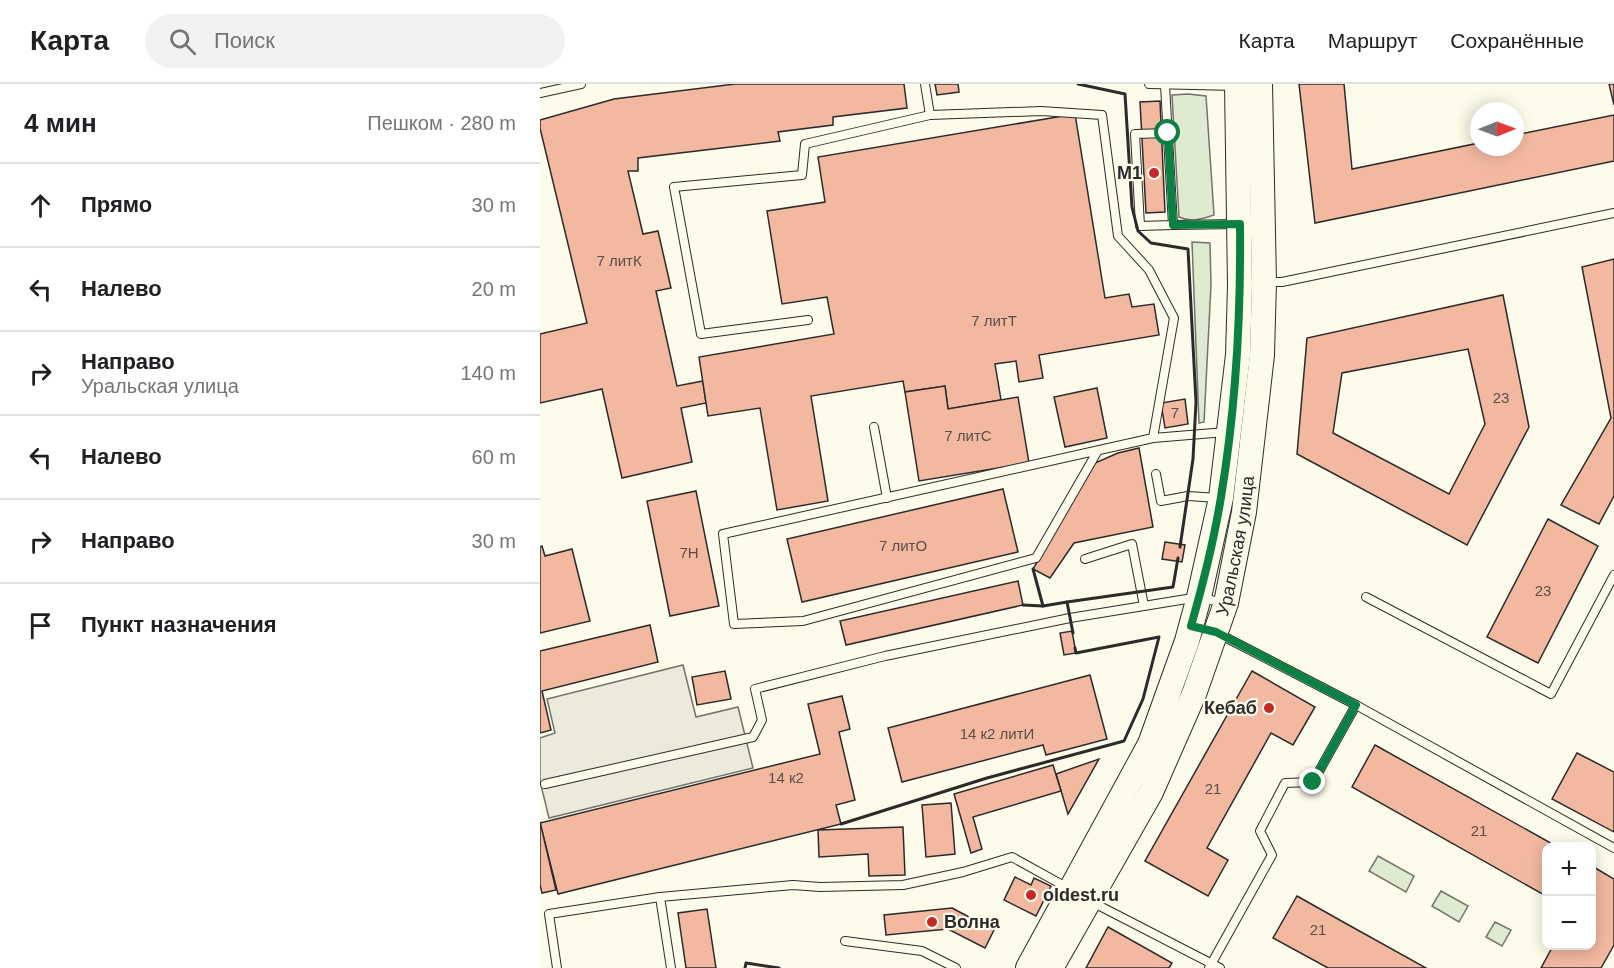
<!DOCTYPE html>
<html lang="ru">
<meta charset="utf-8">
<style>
:root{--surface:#fff;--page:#f2f2f2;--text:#202124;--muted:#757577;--line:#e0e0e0}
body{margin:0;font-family:Arial,sans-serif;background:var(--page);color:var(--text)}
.controls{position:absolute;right:18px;bottom:18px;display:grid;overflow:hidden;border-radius:12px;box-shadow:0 3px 15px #0003}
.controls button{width:54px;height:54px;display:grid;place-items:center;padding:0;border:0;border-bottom:2px solid var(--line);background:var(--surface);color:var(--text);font:30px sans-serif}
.compass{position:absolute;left:930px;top:18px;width:54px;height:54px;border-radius:50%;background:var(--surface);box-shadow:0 3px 15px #0003;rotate:89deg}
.stop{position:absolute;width:18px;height:18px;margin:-14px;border:4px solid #0b8043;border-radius:50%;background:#fff}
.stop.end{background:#0b8043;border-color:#fff;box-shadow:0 2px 6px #0008}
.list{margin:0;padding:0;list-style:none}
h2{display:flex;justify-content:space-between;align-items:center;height:78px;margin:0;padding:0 24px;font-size:26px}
h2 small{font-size:20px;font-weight:400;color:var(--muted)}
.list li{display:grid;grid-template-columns:39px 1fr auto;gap:18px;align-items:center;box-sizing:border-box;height:84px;padding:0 24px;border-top:2px solid var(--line)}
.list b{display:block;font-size:22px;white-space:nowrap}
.list p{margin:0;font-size:20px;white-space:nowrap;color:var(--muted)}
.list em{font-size:20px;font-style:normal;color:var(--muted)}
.icon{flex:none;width:33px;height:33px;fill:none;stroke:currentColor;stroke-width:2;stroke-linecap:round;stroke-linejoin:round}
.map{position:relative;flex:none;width:1074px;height:884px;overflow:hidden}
header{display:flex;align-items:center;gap:36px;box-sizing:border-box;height:84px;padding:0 30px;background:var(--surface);border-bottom:2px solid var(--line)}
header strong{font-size:28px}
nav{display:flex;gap:33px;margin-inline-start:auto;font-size:21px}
.search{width:420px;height:54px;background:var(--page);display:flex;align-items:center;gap:15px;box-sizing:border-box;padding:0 21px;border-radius:33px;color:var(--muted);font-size:22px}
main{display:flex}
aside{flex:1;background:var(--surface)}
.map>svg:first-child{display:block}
.green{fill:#deebd1;stroke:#74746e;stroke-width:1.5}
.parking{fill:#eceadb;stroke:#74746e;stroke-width:1.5}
.building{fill:#f2b8a0;stroke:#2b2b2b;stroke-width:1.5;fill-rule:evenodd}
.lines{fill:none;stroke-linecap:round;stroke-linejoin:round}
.lane-casing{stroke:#2b2b2b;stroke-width:10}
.secondary-casing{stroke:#2b2b2b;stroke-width:26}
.lane{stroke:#fdfbea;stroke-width:8}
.secondary{stroke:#fdfbea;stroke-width:24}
.wall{stroke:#2b2b2b;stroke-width:3}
.route{stroke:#0b8043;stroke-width:8}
.poi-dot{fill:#c62828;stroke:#fdfbea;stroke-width:2}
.labels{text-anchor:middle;stroke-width:4.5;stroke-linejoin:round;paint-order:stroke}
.number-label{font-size:15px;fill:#5d4e48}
.poi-label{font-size:18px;font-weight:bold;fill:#2b2b2b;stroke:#fdfbea;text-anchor:end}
.street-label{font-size:18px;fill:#2b2b2b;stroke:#fdfbea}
</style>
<header>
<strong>Карта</strong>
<div class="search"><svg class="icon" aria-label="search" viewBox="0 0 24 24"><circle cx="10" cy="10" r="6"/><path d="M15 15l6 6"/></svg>Поиск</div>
<nav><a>Карта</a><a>Маршрут</a><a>Сохранённые</a></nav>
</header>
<main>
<aside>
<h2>4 мин<small>Пешком · 280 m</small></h2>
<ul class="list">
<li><svg class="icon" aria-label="ahead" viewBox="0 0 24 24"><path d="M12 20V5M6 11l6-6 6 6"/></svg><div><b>Прямо</b></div><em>30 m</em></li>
<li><svg class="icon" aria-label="left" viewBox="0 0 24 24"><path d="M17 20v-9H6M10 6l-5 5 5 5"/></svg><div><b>Налево</b></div><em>20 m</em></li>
<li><svg class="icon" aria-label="right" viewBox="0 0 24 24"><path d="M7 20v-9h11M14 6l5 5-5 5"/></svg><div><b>Направо</b><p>Уральская улица</p></div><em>140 m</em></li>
<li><svg class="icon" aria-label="left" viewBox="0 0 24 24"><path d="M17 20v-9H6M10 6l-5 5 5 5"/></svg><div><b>Налево</b></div><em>60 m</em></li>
<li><svg class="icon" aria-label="right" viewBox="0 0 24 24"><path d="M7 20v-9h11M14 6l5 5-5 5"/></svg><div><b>Направо</b></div><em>30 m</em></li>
<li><svg class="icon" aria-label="arrive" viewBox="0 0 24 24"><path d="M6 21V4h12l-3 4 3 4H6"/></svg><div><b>Пункт назначения</b></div></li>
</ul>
</aside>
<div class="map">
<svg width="1074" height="884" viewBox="0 0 1074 884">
<rect width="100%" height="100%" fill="#fdfbea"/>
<g class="green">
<path d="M648,10L666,12L674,131C661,135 652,139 639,133L632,11Z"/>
<path d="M652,158L670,159L671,201L664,338L659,339Z"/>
<path d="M838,772L874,792L866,808L829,787Z"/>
<path d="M901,807L928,822L919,838L892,822Z"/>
<path d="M955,838L971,846L962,862L946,853Z"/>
</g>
<path class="parking" d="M143,581L156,633L198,623L213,684L9,734L0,697V654L15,649L7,615Z"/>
<g class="building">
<path d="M195,0H364L367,24L293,33V41L238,48L240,57L98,74V87H88L103,150L118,147L131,204L116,207L137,302L163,297L166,319L141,324L152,378L82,394L62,305L0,319V250L47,239L0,44V36L74,15Z"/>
<path d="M395,0H418L419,8L397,11Z"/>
<path d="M759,0H804L812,85L939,59V63H975V51L1074,31V77L775,139Z"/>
<path d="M1069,0H1074V21Z"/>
<path d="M620,17L625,128L606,129L600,18Z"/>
<path d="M535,30L565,214L589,210L592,223L614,220L619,251L499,271L503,294L479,298L476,277L455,280L461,316L408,325L405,302L365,308L363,297L271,312L288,417L237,426L220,324L168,332L159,273L294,250L287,213L242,220L227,127L285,118L278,73Z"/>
<path d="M1074,175V412L1059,440L1021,421L1071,334L1042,183Z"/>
<path d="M963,211L989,343L927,461L757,370L767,254ZM928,265L945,340L909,410L793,349L802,289Z"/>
<path d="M405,302L408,325L478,313L489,379L379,397L365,308Z"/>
<path d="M557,304L567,354L525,363L514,313Z"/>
<path d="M645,315L648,340L625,344L621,319Z"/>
<path d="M599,364L613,443L534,459L510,494L493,485L555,379L578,369Z"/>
<path d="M463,405L478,468L262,518L247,455Z"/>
<path d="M156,407L179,522L130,532L107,417Z"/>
<path d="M1008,435L1058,462L998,579L947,553Z"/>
<path d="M625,458L645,461L642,478L622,475Z"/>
<path d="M2,462L5,472L32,465L50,537L0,549V463Z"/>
<path d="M478,497L483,521L306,561L300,537Z"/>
<path d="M110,541L118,578L2,607L11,646L0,649V567Z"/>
<path d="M532,547L536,569L524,571L520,549Z"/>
<path d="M185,587L191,615L157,621L152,593Z"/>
<path d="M712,587L775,623L753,661L731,649L667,764L688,776L668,812L605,777Z"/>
<path d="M550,591L567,655L506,671L503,661L362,698L348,644Z"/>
<path d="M302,612L310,645L299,648L315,716L296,721L301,740L18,810L0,739L280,670L268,620Z"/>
<path d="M835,661L1016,762H1006V812L812,703Z"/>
<path d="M1037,669L1074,688V748L1012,715Z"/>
<path d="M559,675L528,730L516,690Z"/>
<path d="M513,681L521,707L433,733L442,765L431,769L414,710Z"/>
<path d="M411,719L415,770L386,773L382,721Z"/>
<path d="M0,738L16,806L2,809L0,801Z"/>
<path d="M363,743L365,791L329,792L328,770L279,773L278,746Z"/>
<path d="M1052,782L1074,795V861L1061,884H1001L1013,862H1052Z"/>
<path d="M475,793L491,801L494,794L511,802L496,832L464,816Z"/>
<path d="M757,812L805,839L886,884H788L733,854Z"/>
<path d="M412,824L454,846L445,864L408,845L346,851L344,831Z"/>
<path d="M167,825L176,884H146L138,829Z"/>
<path d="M568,843L632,879L629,884H546Z"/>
</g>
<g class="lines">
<g class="lane-casing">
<g id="lane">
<path d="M385,0L390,31"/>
<path d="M609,0L696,2"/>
<path d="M625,1L633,141L697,140"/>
<path d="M0,9L41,0"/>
<path d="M628,49L595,50L600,142L633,141"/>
<path d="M727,198H742L1074,129"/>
<path d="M268,236L161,250L134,103L262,91L265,60L390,31L501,27L562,31L578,152L609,186L634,234L613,354"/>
<path d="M334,343L347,414"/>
<path d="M557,368L496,474L263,537L194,540L183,450L613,354L686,348"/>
<path d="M616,390L621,417L648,412L678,414"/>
<path d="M545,475L592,460L604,522"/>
<path d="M826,513L1011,610L1074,491"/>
<path d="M679,550L816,621L1074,764"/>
<path d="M5,700L213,653L222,636L215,605L345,572L530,534L659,513L683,519"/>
<path d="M120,813L131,884"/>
<path d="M552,818L680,884"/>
<path d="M305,857L382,867L416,884"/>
<path d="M17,884L9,830L120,813L253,801L280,803L363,801L423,788L472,773L528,804"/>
<path d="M669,884L732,771L720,747L745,699L773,698L816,621"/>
</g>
</g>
<g class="secondary-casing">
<g id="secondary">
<path d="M488,884L610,660L647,557L659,513L681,414L698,271L700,202L697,0"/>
<path id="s1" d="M511,884L611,708L654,610L686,519L704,428L722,271L724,198L720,0"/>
</g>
</g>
<use href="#lane" class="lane"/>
<use href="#secondary" class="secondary"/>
<g class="wall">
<path d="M538,0L585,10L592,123L598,147L611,159L648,165L656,318L653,375L640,463"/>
<path d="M493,485L503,522"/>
<path d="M483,521L503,522L527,518"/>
<path d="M533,549L527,518L633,503L638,474"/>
<path d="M301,740L447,694L584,657L603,615L619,553L536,569L535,564"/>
<path d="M205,884L206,879L239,884"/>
</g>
</g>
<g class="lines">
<path class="route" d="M628,49L633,141L700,140C701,231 696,323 681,413C674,456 663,500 651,542L676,548L816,621L773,698"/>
</g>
<g class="poi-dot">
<circle cx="614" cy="89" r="6"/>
<circle cx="729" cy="624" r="6"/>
<circle cx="491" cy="811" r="6"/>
<circle cx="392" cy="838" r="6"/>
</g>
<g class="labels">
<g class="number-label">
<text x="79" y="182">7 литК</text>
<text x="454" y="242">7 литТ</text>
<text x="961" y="319">23</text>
<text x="635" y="334">7</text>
<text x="428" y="357">7 литС</text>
<text x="363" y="467">7 литО</text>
<text x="149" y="474">7Н</text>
<text x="1003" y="512">23</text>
<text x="457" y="655">14 к2 литИ</text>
<text x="246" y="699">14 к2</text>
<text x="673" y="710">21</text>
<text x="939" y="752">21</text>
<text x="778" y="851">21</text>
</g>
<g class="poi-label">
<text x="602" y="95">М1</text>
<text x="717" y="630">Кебаб</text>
<text x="503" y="817" text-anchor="start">oldest.ru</text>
<text x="404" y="844" text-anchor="start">Волна</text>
</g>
<g class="street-label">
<text dy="6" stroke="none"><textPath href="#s1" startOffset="464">Уральская улица</textPath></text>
</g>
</g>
</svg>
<div class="controls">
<button>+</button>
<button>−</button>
</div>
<svg class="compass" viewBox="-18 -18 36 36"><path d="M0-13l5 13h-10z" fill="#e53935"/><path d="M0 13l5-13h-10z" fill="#757577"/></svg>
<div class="stop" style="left:628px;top:49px"></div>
<div class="stop end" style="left:773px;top:698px"></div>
</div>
</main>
